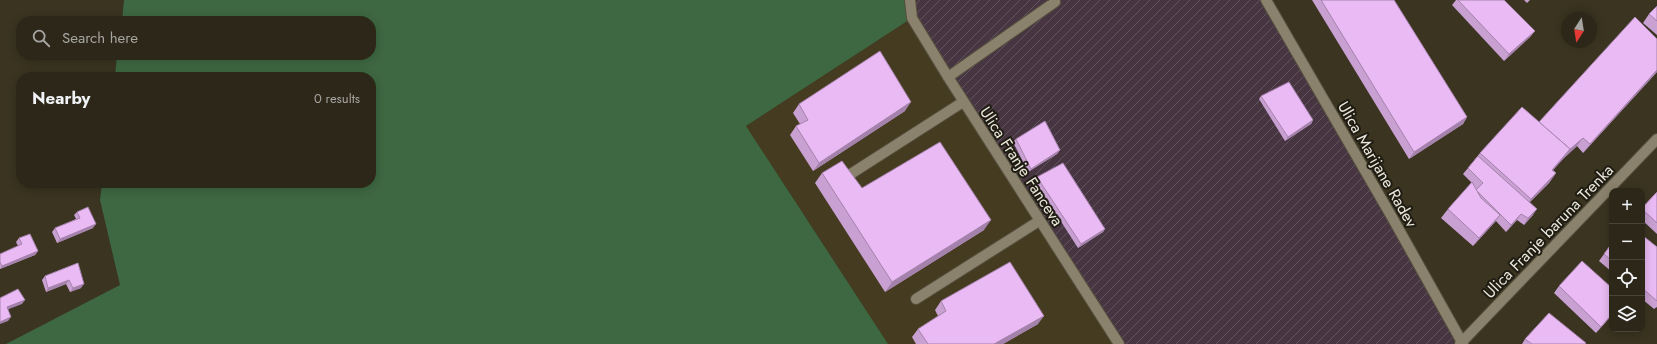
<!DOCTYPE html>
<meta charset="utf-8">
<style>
:root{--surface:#2c2718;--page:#342f21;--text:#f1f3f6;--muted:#a6a5a2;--line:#484437}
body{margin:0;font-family:Jost,sans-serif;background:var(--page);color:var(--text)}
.controls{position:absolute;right:12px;bottom:12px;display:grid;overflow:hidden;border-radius:8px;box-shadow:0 2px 10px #0003}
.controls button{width:36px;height:36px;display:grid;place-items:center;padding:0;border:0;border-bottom:1px solid var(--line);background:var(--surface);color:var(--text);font:20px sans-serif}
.compass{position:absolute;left:1561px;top:12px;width:36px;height:36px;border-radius:50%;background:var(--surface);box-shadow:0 2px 10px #0003;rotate:192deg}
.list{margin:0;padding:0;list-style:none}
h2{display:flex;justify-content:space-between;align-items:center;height:52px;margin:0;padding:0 16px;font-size:17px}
h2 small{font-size:13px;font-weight:400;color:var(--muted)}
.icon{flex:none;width:22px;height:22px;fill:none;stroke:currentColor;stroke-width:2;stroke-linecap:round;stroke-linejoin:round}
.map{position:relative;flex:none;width:1657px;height:344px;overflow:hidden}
.search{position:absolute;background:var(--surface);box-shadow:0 2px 10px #0003;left:16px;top:16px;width:360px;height:44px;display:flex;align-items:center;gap:10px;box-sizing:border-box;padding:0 14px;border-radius:16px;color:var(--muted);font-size:15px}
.panel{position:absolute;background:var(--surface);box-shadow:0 2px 10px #0003;left:16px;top:72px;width:360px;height:116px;border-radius:16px}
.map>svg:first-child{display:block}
.built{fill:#443b20}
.industrial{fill:url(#industrial-furrows)}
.grass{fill:#3e6841}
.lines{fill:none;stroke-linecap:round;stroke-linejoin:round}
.lane-casing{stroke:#56503f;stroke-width:12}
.street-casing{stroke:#56503f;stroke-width:12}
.lane{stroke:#8a826c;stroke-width:10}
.street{stroke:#8a826c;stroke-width:10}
.wall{fill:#c9a0d2}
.shaded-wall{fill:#a482ab}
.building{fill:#eabaf4;stroke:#a482ab}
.labels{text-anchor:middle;stroke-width:4;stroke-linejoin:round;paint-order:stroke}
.street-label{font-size:16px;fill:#ebe7db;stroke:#1f1c13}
</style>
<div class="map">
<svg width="1657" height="344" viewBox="0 0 1657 344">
<defs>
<pattern id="industrial-furrows" width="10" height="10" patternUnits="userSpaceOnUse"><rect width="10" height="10" fill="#473642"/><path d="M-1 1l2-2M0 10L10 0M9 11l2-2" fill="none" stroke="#62535d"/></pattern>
</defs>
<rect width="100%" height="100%" fill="#3a3420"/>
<path class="built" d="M912,18L1119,344H888L746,126Z"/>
<path class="industrial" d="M910,0H1264L1460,344H1119L912,18Z"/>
<path class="grass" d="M124,0H910L912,18L746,126L888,344H6L120,285L100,200L102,183H371V77H115L117,55H371V21H122Z"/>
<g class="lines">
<g class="lane-casing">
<g id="lane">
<path d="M910,0L912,18L948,77L1119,344"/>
<path d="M948,77L1055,2L1054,0"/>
<path d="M846,177L963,102"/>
<path d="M916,299L1039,221"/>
</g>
</g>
<g class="street-casing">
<g id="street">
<path d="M1266,0L1393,219L1463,344"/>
<path d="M1460,344L1657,139"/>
</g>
</g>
<use href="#lane" class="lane"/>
<use href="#street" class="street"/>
</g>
<g class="wall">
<path d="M1312,0H1394L1467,117L1463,124L1409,159Z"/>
<path d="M1456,0H1504L1535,31L1530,37L1504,61L1452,5Z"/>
<path d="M1524,0H1530L1527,3Z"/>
<path d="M1657,6V35L1643,23L1649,14Z"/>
<path d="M1657,72L1583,153L1577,146L1563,159L1553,170L1556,173L1549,183L1530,202L1533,215L1524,225L1517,220L1506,232L1496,221L1473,246L1441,218L1448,209L1472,183L1463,174L1468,168L1480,153L1539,122Z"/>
<path d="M1261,96L1313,120L1311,124L1285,141L1259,99Z"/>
<path d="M799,104L905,111L813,171L790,135L796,126L800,124L793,113Z"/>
<path d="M1016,139L1060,150L1057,154L1028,172L1013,142Z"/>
<path d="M822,173L862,188L984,230L885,292L815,183Z"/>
<path d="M1037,177L1105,229L1103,232L1078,248L1035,181Z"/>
<path d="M1657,192V234L1642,220V208Z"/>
<path d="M77,212L93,228L57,243L52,232L55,228L76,219L74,215Z"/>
<path d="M1642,235L1657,247V307L1654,309L1642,299Z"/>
<path d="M19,238L38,251L35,255L0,269V254L18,246L16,242Z"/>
<path d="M1612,243V272L1599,261Z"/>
<path d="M78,263L81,288L70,292L66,284L46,292L42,280L45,276Z"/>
<path d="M1559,286L1612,288V315L1596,333L1554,293Z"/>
<path d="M941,301L1038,324L1003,344H916L912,337L918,329L938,316L935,310Z"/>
<path d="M1525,339L1585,344H1522Z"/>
</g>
<g class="shaded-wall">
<path d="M1535,31L1530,37L1504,61L1509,54Z"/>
<path d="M1657,70V72L1583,153L1590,144Z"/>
<path d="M911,102L905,111L813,171L819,163Z"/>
<path d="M1467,117L1463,124L1409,159L1414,152Z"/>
<path d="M1313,120L1311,124L1285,141L1288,137Z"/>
<path d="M1583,138L1577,146L1563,159L1545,179L1552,170L1570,149Z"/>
<path d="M1060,150L1057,154L1028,172L1031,169Z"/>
<path d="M1556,173L1549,183L1524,208L1531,199Z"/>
<path d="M1537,209L1533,215L1524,225L1528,218Z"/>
<path d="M1521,214L1517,220L1506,232L1511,225Z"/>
<path d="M1500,215L1493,224L1473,246L1479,238Z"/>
<path d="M991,220L984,230L885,292L892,282Z"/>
<path d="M96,224L93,228L57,243L60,239Z"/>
<path d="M1105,229L1103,232L1078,248L1081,244Z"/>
<path d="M38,251L35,255L0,269L2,266Z"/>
<path d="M69,280L66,284L46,292L48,288Z"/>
<path d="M84,284L81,288L70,292L73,288Z"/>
<path d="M25,300L22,304L4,311L7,307Z"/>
<path d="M1612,314V315L1596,333L1601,327Z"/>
<path d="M1044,316L1038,324L1003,344H994Z"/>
<path d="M11,317L8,321L0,324V322Z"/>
</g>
<g class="building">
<path d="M1321,0H1394L1467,117L1414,152Z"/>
<path d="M1458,0H1504L1535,31L1509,54Z"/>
<path d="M1657,6V21L1649,14Z"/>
<path d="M1635,17L1657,39V70L1590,144L1583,138L1569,150L1570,149L1539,122Z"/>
<path d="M880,51L911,102L819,163L796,126L808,120L799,104Z"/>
<path d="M1289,82L1313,120L1288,137L1261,96Z"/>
<path d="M1522,107L1570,149L1552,170L1556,173L1531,199L1480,153Z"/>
<path d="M1045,121L1060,150L1031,169L1016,139Z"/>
<path d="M940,142L991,220L892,282L822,173L842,161L862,188Z"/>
<path d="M1478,156L1537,209L1528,218L1521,214L1511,225L1476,190L1483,183L1468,168Z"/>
<path d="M1063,163L1105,229L1081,244L1037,177Z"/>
<path d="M1472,182L1481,198L1500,215L1479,238L1448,209Z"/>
<path d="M1657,192V223L1642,209V208Z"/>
<path d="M88,207L96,224L60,239L55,228L80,218L77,212Z"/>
<path d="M30,234L38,251L2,266L0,262V254L22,244L19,238Z"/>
<path d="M1642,235L1657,247V301L1642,288Z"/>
<path d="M1612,243V261L1604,254Z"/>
<path d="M1582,261L1612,288V314L1601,327L1559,286Z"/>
<path d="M1010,262L1044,316L994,344H928L918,329L946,311L941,301Z"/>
<path d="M78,263L84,284L73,288L69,280L48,288L45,276Z"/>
<path d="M18,289L25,300L7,307L11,317L0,322V298Z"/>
<path d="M1549,313L1586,343L1585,344H1532L1525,339Z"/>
</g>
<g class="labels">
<g class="street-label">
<text transform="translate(1378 164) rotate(60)" y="6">Ulica Marijane Radev</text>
<text transform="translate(1022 166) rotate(57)" y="6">Ulica Franje Fanceva</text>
<text transform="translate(1548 231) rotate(-46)" y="6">Ulica Franje baruna Trenka</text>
</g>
</g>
</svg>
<div class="controls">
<button>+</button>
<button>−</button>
<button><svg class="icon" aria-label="locate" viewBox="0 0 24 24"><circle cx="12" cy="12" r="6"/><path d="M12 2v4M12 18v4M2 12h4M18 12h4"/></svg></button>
<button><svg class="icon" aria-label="layers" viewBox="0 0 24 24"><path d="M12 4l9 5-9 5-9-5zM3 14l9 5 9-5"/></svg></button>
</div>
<svg class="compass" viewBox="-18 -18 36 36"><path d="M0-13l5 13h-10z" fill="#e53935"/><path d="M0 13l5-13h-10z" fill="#a6a5a2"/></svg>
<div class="search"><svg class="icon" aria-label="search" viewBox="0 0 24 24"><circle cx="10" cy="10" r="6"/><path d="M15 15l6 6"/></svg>Search here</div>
<section class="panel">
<h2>Nearby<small>0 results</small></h2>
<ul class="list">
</ul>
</section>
</div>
